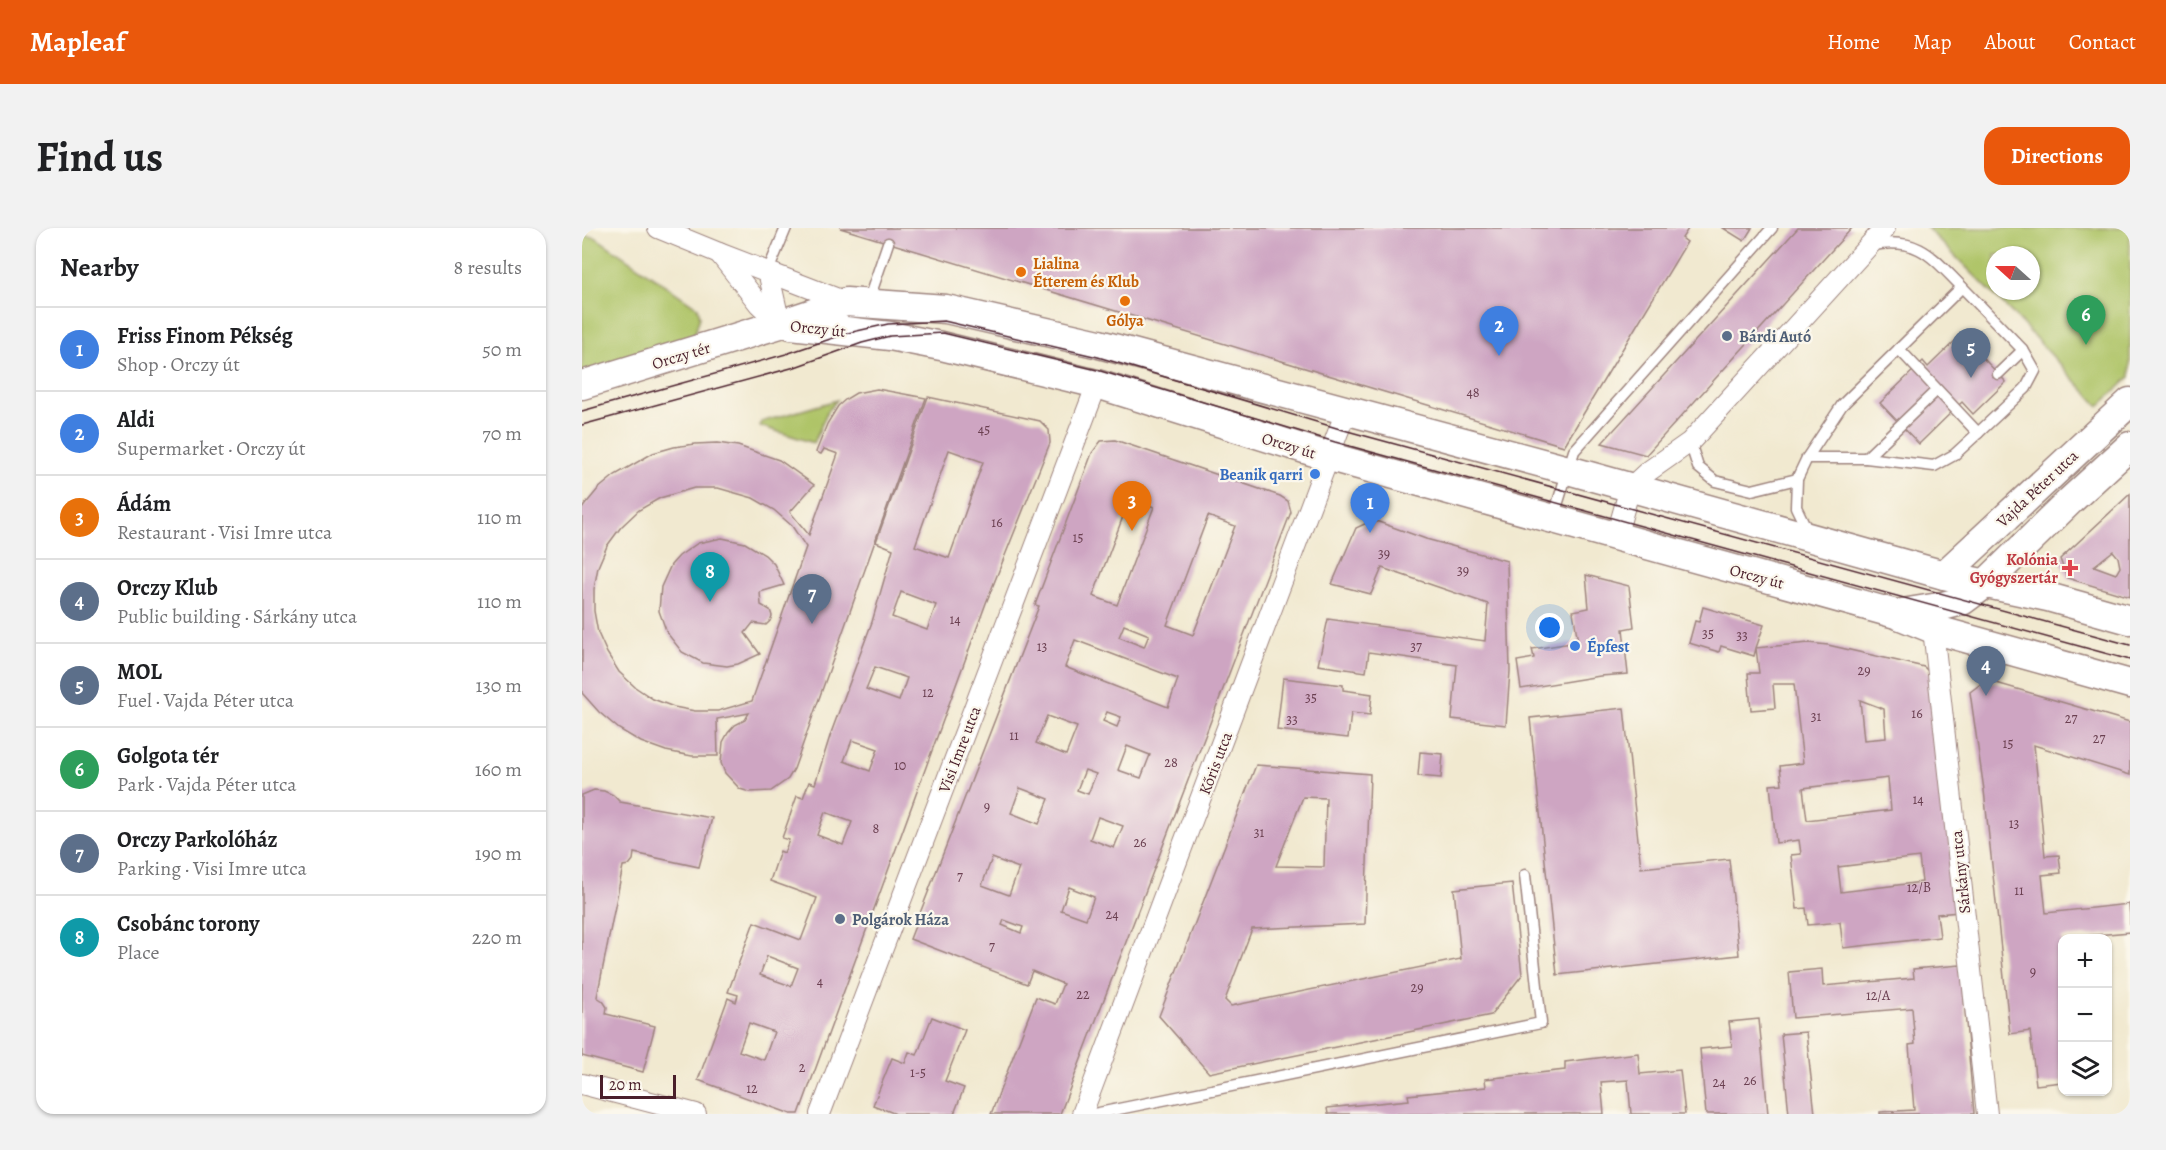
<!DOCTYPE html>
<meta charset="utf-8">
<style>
:root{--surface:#fff;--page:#f2f2f2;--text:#202124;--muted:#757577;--line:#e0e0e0;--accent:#ea580c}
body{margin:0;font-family:Alegreya,serif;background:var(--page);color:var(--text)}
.controls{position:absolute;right:18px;bottom:18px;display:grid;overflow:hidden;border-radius:12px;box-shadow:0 2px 4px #0004}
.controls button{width:54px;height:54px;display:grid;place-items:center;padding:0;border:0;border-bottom:2px solid var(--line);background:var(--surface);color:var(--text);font:30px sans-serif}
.compass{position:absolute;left:1404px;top:18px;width:54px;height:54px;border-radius:50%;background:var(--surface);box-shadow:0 2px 4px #0004;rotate:291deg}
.scale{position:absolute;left:18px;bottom:15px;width:76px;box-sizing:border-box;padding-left:6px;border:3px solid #4a1f2b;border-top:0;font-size:16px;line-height:21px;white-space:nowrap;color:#4a1f2b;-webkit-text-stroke:4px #fbf7ec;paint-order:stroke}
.you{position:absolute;left:968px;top:400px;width:21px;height:21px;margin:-15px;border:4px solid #fff;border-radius:50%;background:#1a73e8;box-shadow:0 0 0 9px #1a73e833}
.badge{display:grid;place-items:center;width:39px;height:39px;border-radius:50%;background:var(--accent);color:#fff;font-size:20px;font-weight:700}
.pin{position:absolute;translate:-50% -50px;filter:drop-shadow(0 2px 3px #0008)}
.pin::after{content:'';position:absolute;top:32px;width:21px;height:18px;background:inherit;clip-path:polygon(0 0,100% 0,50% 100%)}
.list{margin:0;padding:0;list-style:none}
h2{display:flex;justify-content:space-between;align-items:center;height:78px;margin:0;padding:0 24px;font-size:26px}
h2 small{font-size:20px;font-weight:400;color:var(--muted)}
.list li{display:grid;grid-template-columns:39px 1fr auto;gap:18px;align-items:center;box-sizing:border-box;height:84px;padding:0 24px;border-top:2px solid var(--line)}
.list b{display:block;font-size:22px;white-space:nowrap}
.list p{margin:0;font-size:20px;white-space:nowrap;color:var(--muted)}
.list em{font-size:20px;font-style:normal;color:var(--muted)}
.icon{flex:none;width:33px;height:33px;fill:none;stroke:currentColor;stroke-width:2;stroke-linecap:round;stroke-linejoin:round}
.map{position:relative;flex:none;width:1548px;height:886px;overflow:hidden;border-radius:18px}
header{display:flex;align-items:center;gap:36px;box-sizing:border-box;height:84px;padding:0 30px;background:var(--accent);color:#fff}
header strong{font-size:28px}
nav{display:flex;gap:33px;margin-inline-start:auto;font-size:21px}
.intro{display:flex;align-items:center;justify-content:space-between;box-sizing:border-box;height:144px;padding:0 36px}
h1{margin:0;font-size:42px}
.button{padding:15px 27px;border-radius:18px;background:var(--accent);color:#fff;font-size:21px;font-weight:700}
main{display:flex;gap:36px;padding:0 36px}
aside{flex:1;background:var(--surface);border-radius:18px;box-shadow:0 2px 4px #0004}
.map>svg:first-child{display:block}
.green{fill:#afc468;stroke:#7c724a;stroke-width:1.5;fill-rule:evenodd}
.building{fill:#cea5c2;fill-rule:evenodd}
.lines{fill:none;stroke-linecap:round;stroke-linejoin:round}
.lane-casing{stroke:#9e847e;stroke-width:13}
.street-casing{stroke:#9e847e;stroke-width:22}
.secondary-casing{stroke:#9e847e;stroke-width:31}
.lane{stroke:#fff;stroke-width:10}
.street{stroke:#fff;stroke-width:20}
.secondary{stroke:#fff;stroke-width:28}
.tram{stroke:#4a1f2b;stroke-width:1.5}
.food-dot{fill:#e8710a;stroke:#fbf7ec;stroke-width:2}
.service-dot{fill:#5c6f8a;stroke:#fbf7ec;stroke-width:2}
.shop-dot{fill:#3f7fe0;stroke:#fbf7ec;stroke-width:2}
.health-dot{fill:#e0444e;stroke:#fbf7ec;stroke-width:2}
.labels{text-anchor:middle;stroke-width:4.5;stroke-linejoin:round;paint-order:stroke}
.number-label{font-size:14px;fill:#6b4051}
.food-label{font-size:16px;font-weight:bold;fill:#c56008;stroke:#fbf7ec;text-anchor:start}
.street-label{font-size:16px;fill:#4a1f2b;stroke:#fbf7ec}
.service-label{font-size:16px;font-weight:bold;fill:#4e5e75;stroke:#fbf7ec;text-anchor:start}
.shop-label{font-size:16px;font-weight:bold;fill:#366cbe;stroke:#fbf7ec;text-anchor:end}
.health-label{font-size:16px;font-weight:bold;fill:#be3a42;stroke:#fbf7ec;text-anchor:end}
</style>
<header>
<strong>Mapleaf</strong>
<nav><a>Home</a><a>Map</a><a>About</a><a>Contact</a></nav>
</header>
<div class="intro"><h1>Find us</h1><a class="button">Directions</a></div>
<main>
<aside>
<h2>Nearby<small>8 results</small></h2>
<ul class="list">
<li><span class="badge" style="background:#3f7fe0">1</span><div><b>Friss Finom Pékség</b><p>Shop · Orczy út</p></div><em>50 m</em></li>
<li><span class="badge" style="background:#3f7fe0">2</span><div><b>Aldi</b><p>Supermarket · Orczy út</p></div><em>70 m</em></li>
<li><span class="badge" style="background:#e8710a">3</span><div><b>Ádám</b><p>Restaurant · Visi Imre utca</p></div><em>110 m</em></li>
<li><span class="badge" style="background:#5c6f8a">4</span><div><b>Orczy Klub</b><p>Public building · Sárkány utca</p></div><em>110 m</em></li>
<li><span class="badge" style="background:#5c6f8a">5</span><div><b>MOL</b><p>Fuel · Vajda Péter utca</p></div><em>130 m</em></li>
<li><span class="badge" style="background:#2e9e5b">6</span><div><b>Golgota tér</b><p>Park · Vajda Péter utca</p></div><em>160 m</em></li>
<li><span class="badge" style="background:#5c6f8a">7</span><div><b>Orczy Parkolóház</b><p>Parking · Visi Imre utca</p></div><em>190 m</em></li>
<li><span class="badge" style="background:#0f9aa8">8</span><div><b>Csobánc torony</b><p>Place</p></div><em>220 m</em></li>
</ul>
</aside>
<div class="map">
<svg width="1548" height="886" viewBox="0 0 1548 886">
<rect width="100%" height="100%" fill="#fbf7ec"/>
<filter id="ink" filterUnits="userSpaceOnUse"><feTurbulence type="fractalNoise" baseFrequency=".0167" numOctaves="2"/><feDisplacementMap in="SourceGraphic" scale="12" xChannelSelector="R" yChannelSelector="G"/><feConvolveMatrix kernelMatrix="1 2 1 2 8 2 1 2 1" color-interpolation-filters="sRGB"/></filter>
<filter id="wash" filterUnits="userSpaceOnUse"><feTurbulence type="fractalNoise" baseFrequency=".008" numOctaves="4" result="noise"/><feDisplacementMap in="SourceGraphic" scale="24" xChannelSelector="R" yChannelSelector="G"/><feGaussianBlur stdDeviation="1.35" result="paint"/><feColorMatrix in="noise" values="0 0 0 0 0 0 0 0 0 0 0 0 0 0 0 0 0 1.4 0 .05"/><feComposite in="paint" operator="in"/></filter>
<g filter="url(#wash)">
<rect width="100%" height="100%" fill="#f1e9d0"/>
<g class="green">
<path d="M1345,0H1548V149L1517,178L1431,86ZM1413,27H1449V63H1413Z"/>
<path d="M2,8L13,9L116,80L118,89L111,111L0,145V11Z"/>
<path d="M255,172L245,184L232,215L178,198L179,194Z"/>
</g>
<g id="blocks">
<g class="building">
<path d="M258,0H1104L1106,1L1100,10L1105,14L982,218Z"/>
<path d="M1141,0H1170L1162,13Z"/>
<path d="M1216,0H1270L1064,227L1020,215Z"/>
<path d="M1379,107L1424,154L1391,186L1380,174L1337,216L1298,175L1341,133L1346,139Z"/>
<path d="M295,161L344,170L212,541L206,551L189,563L168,564L158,561L143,545L139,535L141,514L146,505L153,497L163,492L167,485L135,491L136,528H110L84,523L59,514L37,501L17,484L0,465V281L2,278L16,261L33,247L71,225L92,219L113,216L135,215L156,218L197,232L232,257L208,284L227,307L256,226L242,221L239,226L234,224L245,196L256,178L264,171L274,165ZM112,260H136L171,270L192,282L210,298L224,319L170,473L136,483H113L92,479L71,471L53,459L37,444L25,425L16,405L12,383V361L16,339L25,318L39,299L57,282L78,270Z"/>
<path d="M346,169L458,193L467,202L468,215L404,375L217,886H209L116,852L146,770L154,774L156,767L146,764L172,694L219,712L235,670L188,653L198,623L202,625L207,612L200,610L215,568L221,570L227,554L233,556L249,505L290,394L311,321L294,314ZM367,222L401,234L367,330L333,318ZM319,364L354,377L345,402L310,389ZM293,439L325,450L317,473L284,461ZM270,512L296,521L288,543L262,533ZM243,584L270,594L261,617L235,607ZM185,728L216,740L209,758L178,747ZM167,795L192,804L182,832L157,823Z"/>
<path d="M533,212L698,268L706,273L709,284L478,886H409L454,769L473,776L481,756L450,743L445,756L328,711L457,378L453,377L510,225L519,213ZM548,270L572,279L535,377L511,368ZM626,288L653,298L611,407L585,397ZM542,397L567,407L562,419L537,409ZM493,412L596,451L586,479L483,439ZM525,484L539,489L535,499L521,493ZM465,488L495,499L484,527L454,515ZM545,518L568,527L559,550L536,542ZM503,542L514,546L506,566L495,562ZM438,560L467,571L457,596L429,585ZM516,589L541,598L532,620L508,611ZM410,630L437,640L427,667L400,657ZM487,659L512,669L504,691L479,682ZM422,692L441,699L439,705L420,697Z"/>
<path d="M1548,266V369L1485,350L1478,331ZM1531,323L1536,329L1538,339L1534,346L1512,338Z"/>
<path d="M791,292L844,311L925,333L928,443L924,497L870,491L875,437L787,424L784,444L736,437L746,391L903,413L906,376L800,340L789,366L750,356L774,300Z"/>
<path d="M140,310L163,315L183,327L192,336L202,357L178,364L179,377L188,382L190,388L188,393L184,397L171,395L163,405L178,426L156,436L145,438L121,435L100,424L85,405L77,383L79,359L89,337L97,328L116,315Z"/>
<path d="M1004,347L1047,358L1052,399L1041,401L1046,446L1018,448L939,461L935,433L952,430L950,421L996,414L991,383L1007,380Z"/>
<path d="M1121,379L1182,397L1174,420L1227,415L1246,417L1342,439L1348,445L1377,684L1355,686L1358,709L1261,720L1258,694L1226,697L1224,680L1215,681L1209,627L1219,626L1217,612L1194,615L1188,557L1200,556L1198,538L1221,535L1212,456H1191L1193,480L1169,482L1166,445H1177L1174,420L1172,428L1139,418L1137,424L1107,415L1113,393L1117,394ZM1278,472L1302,481L1304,510L1282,512ZM1306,550L1309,582L1225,592L1221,560ZM1337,629L1340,654L1259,664L1256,639Z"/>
<path d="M701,450L761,457V462L790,466L788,487L769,485L766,510L695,502Z"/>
<path d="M1404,452L1548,494V547L1452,517L1463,628L1477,627L1479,645L1460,647L1464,685L1547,676L1548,689V704L1480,710V854L1454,857L1448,803L1428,806L1402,562L1388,464Z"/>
<path d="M1042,480L1059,640L1147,631L1157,727L975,747L948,490Z"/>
<path d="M838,524L861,526L859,550L836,548Z"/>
<path d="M674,537L788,546L783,696L670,701L643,772L649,778L879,731L872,661L930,655L940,747L909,787L627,845L577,788ZM721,569L744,570L742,639L694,638Z"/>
<path d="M12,562L22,563L31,567L38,574L130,590L117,639L52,625L51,632L47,637L41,638L15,769L21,773L25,779L24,786L73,798L61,844L0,828V567Z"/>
<path d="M1379,737L1392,886H1298V884L1332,882L1327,817L1333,816L1330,780L1211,790L1207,744L1240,741L1241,758L1332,750L1331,741Z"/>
<path d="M350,789L383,802L363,853L382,860L372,886H314L291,877L310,830L323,835L327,824L335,827Z"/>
<path d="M1177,791L1186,886H1124L1118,821L1150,818L1147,794Z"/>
<path d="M1224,804L1233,886H1207L1199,806Z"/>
<path d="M1056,825L1058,846L1098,842L1103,886H1049L1046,852L1019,854L1022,886H746L745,880L827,872L826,867L904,859L903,851L983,842V834Z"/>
</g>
</g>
</g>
<g filter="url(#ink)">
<use href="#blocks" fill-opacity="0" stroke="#9e847e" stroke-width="1.5"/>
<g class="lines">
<g class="lane-casing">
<g id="lane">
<path d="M186,43L204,0"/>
<path d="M286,74L306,15"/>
<path d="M1317,121L1396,205"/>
<path d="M1416,146L1441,122"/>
<path d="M1108,214L1116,239L1133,253L1170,262L1215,251"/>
<path d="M1225,230H1284L1352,238L1372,227L1396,205L1444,160L1453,143L1441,122L1380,59"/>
<path d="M1284,230L1355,162"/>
<path d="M971,290L992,223L1190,0"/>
<path d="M1226,304L1214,279L1215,251L1225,230L1260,177L1380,59C1350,29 1338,9 1291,17"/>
<path d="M512,886L959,795L943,647"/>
</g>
</g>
<g class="street-casing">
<g id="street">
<path d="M76,0L137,25L264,74"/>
<path d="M137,25L177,76L198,96"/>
<path d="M186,43L198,96"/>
<path d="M1034,309L1048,260L1064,245L1108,214L1303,0"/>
<path d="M1351,401L1405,886"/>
<path d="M0,856L114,886"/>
<path d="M238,886L515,156"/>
<path d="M500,886L764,183"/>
</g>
</g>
<g class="secondary-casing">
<g id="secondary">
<path d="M209,97L308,108L359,118L515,156L748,229L1314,386L1351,401L1548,456"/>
<path d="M0,157L198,96L264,74L364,81L517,116L986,242L1362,347L1466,369L1548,392"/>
<path d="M1362,347L1548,174"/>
<path d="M1314,386L1357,379L1380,373L1403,356L1489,272L1548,218"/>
</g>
</g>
<use href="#lane" class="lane"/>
<use href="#street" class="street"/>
<use href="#secondary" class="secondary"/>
<g class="tram">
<path d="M0,183L204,126L266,105L306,96L362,93L516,129L758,201L1548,417"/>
<path d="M0,197L213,139L280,115L308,108L361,105L515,142L753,214L1548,432"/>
</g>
</g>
</g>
<g class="food-dot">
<circle cx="439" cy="44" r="6"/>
<circle cx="543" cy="73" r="6"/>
</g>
<g class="service-dot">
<circle cx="1145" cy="108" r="6"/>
<circle cx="258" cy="691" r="6"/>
</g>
<g class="shop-dot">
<circle cx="733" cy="246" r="6"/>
<circle cx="993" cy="418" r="6"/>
</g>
<path class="health-dot" d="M1485 331h6v6h6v6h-6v6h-6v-6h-6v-6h6z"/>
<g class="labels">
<g class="number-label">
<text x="891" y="169">48</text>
<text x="402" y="206">45</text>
<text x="415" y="299">16</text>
<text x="496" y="314">15</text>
<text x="802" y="330">39</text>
<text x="881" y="347">39</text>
<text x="373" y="396">14</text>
<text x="1126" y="410">35</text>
<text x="1160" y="412">33</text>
<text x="460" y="423">13</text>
<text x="834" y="423">37</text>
<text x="1282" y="447">29</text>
<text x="346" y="469">12</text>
<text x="729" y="474">35</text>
<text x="1335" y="490">16</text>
<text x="1234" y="493">31</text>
<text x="1489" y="495">27</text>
<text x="710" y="496">33</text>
<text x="432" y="512">11</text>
<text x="1517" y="515">27</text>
<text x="1426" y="520">15</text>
<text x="589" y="539">28</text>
<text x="318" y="542">10</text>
<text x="1336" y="576">14</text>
<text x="405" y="583">9</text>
<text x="1432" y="600">13</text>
<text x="294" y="605">8</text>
<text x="677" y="609">31</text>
<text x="558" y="619">26</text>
<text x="378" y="653">7</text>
<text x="1337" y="664">12/B</text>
<text x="1437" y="667">11</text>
<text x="530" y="691">24</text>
<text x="410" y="723">7</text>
<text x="1451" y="748">9</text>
<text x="238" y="758">4</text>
<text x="835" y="764">29</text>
<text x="501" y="771">22</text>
<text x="1296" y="772">12/A</text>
<text x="220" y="844">2</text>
<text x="336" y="849">1-5</text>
<text x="1168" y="857">26</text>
<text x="1137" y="859">24</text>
<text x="170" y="865">12</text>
</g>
<g class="food-label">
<text x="451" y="41">Lialina<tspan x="451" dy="18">Étterem és Klub</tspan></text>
<text x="543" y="98" text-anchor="middle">Gólya</text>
</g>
<g class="street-label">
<text transform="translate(236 100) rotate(6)" y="6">Orczy út</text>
<text transform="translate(99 127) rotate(-17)" y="6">Orczy tér</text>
<text transform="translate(707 217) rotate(17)" y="6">Orczy út</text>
<text transform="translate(1455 260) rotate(-43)" y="6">Vajda Péter utca</text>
<text transform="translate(1175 348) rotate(15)" y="6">Orczy út</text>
<text transform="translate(377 521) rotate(-69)" y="6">Visi Imre utca</text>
<text transform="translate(633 535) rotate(-69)" y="6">Kőris utca</text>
<text transform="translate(1378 644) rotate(-96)" y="6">Sárkány utca</text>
</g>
<g class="service-label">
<text x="1157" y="114">Bárdi Autó</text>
<text x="270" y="697">Polgárok Háza</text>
</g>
<g class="shop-label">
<text x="721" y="252">Beanik qarri</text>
<text x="1005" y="424" text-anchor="start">Épfest</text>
</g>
<g class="health-label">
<text x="1476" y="337">Kolónia<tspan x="1476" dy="18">Gyógyszertár</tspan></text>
</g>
</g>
</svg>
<div class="controls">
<button>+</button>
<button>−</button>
<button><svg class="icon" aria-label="layers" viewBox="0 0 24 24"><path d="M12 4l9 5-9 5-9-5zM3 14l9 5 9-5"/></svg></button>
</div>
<svg class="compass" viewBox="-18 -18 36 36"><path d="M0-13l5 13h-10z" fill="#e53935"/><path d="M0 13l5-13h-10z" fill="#757577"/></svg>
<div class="scale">20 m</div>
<div class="you"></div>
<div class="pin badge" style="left:788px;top:305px;background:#3f7fe0">1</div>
<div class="pin badge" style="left:917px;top:128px;background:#3f7fe0">2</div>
<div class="pin badge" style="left:550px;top:303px;background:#e8710a">3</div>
<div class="pin badge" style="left:1404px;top:468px;background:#5c6f8a">4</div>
<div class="pin badge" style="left:1389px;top:150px;background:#5c6f8a">5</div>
<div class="pin badge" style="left:1504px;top:117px;background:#2e9e5b">6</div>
<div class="pin badge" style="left:230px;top:396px;background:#5c6f8a">7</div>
<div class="pin badge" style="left:128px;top:374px;background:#0f9aa8">8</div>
</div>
</main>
